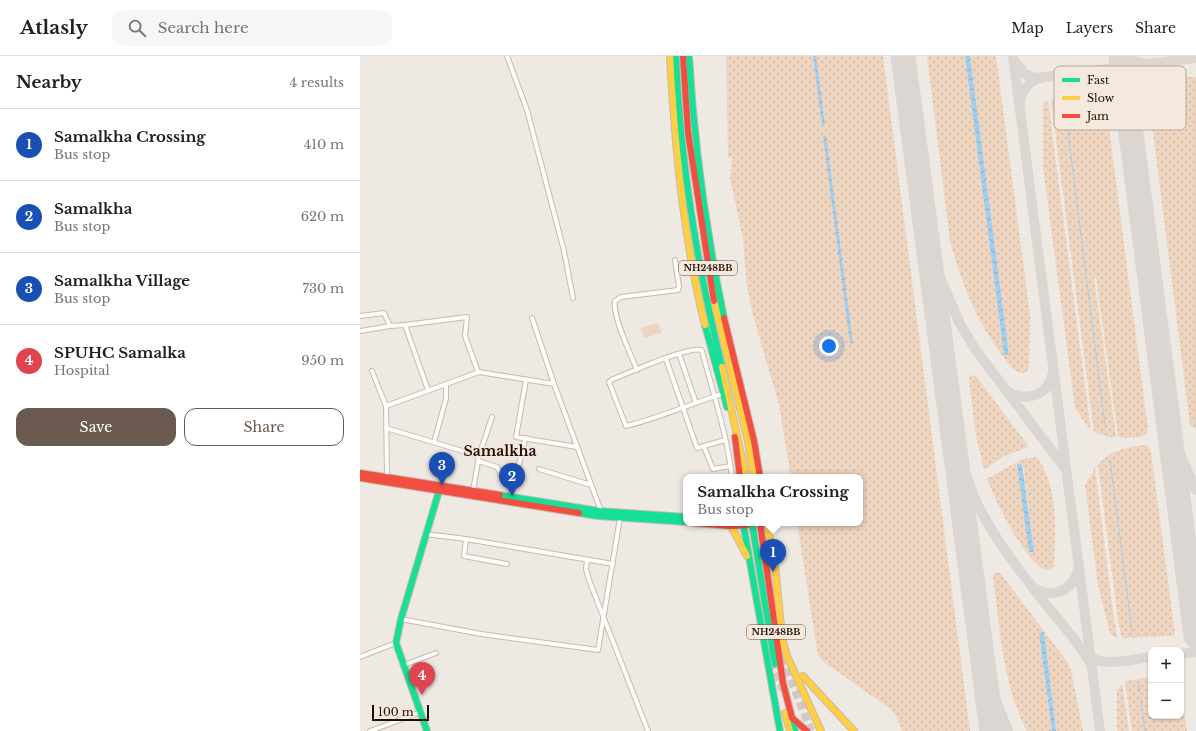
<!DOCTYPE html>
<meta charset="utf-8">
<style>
:root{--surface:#fff;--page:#f6f6f6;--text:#202124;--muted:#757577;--line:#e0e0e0;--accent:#6b5a4f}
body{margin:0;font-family:"Libre Baskerville",serif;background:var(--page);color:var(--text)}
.controls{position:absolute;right:12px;bottom:12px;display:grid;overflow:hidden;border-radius:8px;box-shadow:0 1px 3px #0004}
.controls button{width:36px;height:36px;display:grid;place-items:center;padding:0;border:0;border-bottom:1px solid var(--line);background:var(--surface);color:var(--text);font:20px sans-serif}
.scale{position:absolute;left:12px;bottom:10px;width:57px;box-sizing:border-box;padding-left:4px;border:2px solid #240d00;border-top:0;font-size:11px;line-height:14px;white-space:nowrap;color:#240d00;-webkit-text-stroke:3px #f5e8dd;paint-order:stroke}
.you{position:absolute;left:469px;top:290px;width:14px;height:14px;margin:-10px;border:3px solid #fff;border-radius:50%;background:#1a73e8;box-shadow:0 0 0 6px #1a73e833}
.badge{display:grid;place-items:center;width:26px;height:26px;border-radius:50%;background:var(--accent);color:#fff;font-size:13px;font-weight:700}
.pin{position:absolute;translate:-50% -33px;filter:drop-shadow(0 1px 2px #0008)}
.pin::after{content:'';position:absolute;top:21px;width:14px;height:12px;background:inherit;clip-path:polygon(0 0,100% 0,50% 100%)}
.popup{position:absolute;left:323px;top:418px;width:180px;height:52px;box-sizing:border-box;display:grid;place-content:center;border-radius:8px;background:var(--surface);filter:drop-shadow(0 1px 3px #0005);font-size:13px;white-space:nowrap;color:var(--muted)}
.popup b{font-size:15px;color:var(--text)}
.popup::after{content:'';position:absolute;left:50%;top:100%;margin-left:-8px;border:8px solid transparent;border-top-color:var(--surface)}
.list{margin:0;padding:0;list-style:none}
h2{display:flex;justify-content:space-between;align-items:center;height:52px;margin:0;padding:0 16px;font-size:17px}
h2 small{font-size:13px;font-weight:400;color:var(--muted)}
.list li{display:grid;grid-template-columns:26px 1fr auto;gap:12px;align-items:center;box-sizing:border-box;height:72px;padding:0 16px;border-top:1px solid var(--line)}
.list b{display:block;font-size:15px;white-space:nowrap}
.list p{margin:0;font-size:13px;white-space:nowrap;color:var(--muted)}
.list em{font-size:13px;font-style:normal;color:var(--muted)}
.actions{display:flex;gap:8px;padding:12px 16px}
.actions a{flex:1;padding:9px 0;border:1px solid var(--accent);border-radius:12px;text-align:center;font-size:14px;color:var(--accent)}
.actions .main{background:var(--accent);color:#fff}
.icon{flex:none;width:22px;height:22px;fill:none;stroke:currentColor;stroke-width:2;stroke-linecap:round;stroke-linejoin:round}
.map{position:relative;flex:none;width:836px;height:675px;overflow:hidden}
header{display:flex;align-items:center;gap:24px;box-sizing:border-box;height:56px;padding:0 20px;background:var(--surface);border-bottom:1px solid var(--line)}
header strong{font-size:19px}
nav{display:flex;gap:22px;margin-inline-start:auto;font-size:14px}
.search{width:280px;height:36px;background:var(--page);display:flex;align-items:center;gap:10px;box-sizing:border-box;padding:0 14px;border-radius:12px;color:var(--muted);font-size:15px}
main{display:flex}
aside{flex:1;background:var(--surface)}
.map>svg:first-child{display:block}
.green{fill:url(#green-dots);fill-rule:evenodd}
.pitch{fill:#eed5c0}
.water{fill:url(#water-waves)}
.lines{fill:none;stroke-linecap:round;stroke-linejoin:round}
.stream{stroke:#a1ceec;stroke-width:1}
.taxiway{stroke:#dcd6d2;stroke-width:10}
.runway{stroke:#dcd6d2;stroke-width:25}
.highway-tunnel{stroke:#d1c8c1;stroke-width:8;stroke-dasharray:8 4;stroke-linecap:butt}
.street-casing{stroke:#c8baad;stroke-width:6}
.fast-casing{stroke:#c8baad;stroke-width:8}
.slow-casing{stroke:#c8baad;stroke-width:8}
.jam-casing{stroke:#c8baad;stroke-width:8}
.street{stroke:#fdfcfb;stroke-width:4}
.fast{stroke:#16e098;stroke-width:6}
.slow{stroke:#ffcf43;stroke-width:6}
.jam{stroke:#f24e42;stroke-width:6}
.labels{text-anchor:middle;stroke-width:3;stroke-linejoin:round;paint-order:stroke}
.shield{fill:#f5e8dd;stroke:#634f42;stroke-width:1}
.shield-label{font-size:9px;font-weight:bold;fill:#240d00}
.district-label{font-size:14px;font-weight:bold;fill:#240d00;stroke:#f5e8dd}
.key{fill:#f5e8dd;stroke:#b6a69b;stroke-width:1}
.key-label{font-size:11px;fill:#240d00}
</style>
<header>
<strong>Atlasly</strong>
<div class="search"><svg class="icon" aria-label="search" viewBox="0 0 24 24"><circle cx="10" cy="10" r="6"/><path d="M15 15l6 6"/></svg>Search here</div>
<nav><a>Map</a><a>Layers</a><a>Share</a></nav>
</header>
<main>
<aside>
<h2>Nearby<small>4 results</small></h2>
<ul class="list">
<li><span class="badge" style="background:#1a4fb4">1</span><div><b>Samalkha Crossing</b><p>Bus stop</p></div><em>410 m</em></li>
<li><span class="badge" style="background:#1a4fb4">2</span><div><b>Samalkha</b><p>Bus stop</p></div><em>620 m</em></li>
<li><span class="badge" style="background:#1a4fb4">3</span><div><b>Samalkha Village</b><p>Bus stop</p></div><em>730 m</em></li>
<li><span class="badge" style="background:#e0444e">4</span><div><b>SPUHC Samalka</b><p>Hospital</p></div><em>950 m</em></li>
</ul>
<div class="actions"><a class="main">Save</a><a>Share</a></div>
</aside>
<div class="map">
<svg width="836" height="675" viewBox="0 0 836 675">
<defs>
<pattern id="green-dots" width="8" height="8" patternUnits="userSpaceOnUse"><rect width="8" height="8" fill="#eed5c0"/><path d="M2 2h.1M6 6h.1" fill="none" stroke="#ccb6a3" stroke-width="1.8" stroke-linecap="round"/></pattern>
<pattern id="water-waves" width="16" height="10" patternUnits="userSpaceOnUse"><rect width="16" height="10" fill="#a1ceec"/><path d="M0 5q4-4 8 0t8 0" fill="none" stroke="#8ab0c9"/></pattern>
</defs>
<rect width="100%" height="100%" fill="#efe9e3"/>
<g class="green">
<path d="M366,0H523L610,675H542L536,660L529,652L464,606L458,599L437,467H500V421H431L419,349L392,256L387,231L383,183L370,122L372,101L368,102Z"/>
<path d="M567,0H605L644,299H649L610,0H636L670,259L669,312L665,317C654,318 648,307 642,299C616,264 601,227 590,185Z"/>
<path d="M818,21H836V373L830,369L788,36C793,23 805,23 818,21Z"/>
<path d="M742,31L744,33L788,373L787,377L781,381L760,382L758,380L736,221L734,222L756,380L752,382L734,376L691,44Z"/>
<path d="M688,45L731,375L715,352L683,112V51L684,47Z"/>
<path d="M611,319L616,320L669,391L644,400L624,414L615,375L609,323Z"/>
<path d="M785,389L788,390L791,396L815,578L813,580L762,582L758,564L738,409C751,393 766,392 785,389Z"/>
<path d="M677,401C699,431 695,473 694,509L693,512L687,514C666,510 635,443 627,423L662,403ZM658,408H663L674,496H669Z"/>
<path d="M735,412L754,564L758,582L754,581L750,577L738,529L725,429Z"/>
<path d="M635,516L641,518L708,607L712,619L723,675H696L684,577H679L692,675H667C642,628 640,572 633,521Z"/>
<path d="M791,621V660H821V628L827,675H772L765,625Z"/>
<path d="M762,627L769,675H757V634Z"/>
</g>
<path class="pitch" d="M298,267L302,277L284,282L281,272Z"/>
<g class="water">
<path d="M453,0H456L465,69H462Z"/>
<path d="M605,0H610L649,299H644Z"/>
<path d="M466,79L493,287H490L463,80Z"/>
<path d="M657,408H662L674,496H669Z"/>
<path d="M684,576L696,675H692L679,577Z"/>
</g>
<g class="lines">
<g class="stream">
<path d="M704,44L745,370"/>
<path d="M750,404L772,576"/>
<path d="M778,627L780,637"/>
<path d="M781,644L785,675"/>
</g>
<g class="taxiway">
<path d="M653,0L740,675"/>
<path d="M768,0L776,6L784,7"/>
<path d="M654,4L665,18L677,22L836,2"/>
<path d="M767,45C766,29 770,17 785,10"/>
<path d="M660,46C662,34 669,25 681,22"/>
<path d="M565,161L577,214L599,266L615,293L704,411"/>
<path d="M649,336C667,347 690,338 693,316"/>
<path d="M805,344L818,394L836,434"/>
<path d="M589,348C595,383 603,417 618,449C634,482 657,511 679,540C694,559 719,586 730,607"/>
<path d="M674,532C692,543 713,535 718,514"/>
<path d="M834,566L836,572"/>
<path d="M619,579L630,629L648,675"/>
<path d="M821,598L836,596"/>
<path d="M727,599C740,612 774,603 791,601"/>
</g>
<g class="runway">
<path d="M543,0L632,675"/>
<path d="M761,0L836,580"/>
</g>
<g class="highway-tunnel">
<path d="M399,535L409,602L423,634"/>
<path d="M421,589L430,621L451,675"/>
</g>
<g class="street-casing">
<g id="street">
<path d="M147,0L167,54L204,195L213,242"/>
<path d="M0,260L24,257L30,270L45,269L68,334"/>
<path d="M172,262L194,328L241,455"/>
<path d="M45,269L107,261L105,280L118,316"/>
<path d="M0,275L30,270"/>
<path d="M319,298L336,347"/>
<path d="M306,303L337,392L365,384"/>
<path d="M277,314C271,299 252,259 255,245L261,241L318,234L319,230L315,204"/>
<path d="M12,315L26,350L27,421"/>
<path d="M166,324L156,381L217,391"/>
<path d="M365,337C332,347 300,362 266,370L249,326L253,323C269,317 328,290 341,294L342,295C353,337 367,378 372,421"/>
<path d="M26,350L119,316L194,328"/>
<path d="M26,372L119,400"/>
<path d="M74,386L86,343V328"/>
<path d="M344,391L353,413L370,410"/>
<path d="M118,405L137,411L142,420L154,423"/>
<path d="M179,413L231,429"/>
<path d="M113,435L119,400L132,361"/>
<path d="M150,441C154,421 162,403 165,382"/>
<path d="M65,478L106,483L253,508"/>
<path d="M106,483L104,500L147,508"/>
<path d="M227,504L226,513L229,524L288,675"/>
<path d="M41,563L121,578L238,594L260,462"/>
<path d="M0,601L36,587"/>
<path d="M44,609L76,597"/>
<path d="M10,675L61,656"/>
</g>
</g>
<g class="fast-casing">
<g id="fast">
<path d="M316,0C320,105 337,209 362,311"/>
<path d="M329,0C334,88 346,175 364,262"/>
<path d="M345,269L367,351"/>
<path d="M140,439L239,455L326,461"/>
<path d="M219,457L238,460L326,466"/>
<path d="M383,467L420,675"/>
<path d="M392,467L415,608"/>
<path d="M432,662L435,675"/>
<path d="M67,675L36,587L41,563L79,435"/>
</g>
</g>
<g class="slow-casing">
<g id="slow">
<path d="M310,0C315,90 323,181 345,269"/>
<path d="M354,245L387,381L394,421"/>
<path d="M362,311L386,421"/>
<path d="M407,467L415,509L422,582L427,600L461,675"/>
<path d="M371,470L387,500"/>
<path d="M443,620L494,675"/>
<path d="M425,657L430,675"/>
</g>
</g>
<g class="jam-casing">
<g id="jam">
<path d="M323,0L328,76L354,245"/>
<path d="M364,262L394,385L400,421"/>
<path d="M375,381L380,421"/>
<path d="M0,417L140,439"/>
<path d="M0,422L219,457"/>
<path d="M334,467L371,470L387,469"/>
<path d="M400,467L423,627L432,662L447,675"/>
</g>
</g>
<use href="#street" class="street"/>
<use href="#fast" class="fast"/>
<use href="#slow" class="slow"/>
<use href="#jam" class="jam"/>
</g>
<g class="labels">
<g class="shield">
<rect x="319" y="205" width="58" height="14" rx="3"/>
<rect x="387" y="569" width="58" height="14" rx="3"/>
</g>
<g class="shield-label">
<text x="348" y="215">NH248BB</text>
<text x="416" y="579">NH248BB</text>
</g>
<g class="district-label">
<text x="140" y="400">Samalkha</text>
</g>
</g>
<rect x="694" y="10" width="132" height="64" rx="6" class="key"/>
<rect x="702" y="22" width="18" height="4" fill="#16e098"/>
<rect x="702" y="40" width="18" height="4" fill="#ffcf43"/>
<rect x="702" y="58" width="18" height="4" fill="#f24e42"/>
<g class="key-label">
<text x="727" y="28">Fast</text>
<text x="727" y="46">Slow</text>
<text x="727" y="64">Jam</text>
</g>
</svg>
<div class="controls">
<button>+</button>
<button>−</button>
</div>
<div class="scale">100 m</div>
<div class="you"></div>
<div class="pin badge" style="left:413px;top:516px;background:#1a4fb4">1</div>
<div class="popup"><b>Samalkha Crossing</b>Bus stop</div>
<div class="pin badge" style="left:152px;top:440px;background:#1a4fb4">2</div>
<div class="pin badge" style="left:82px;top:429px;background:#1a4fb4">3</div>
<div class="pin badge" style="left:62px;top:639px;background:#e0444e">4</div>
</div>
</main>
